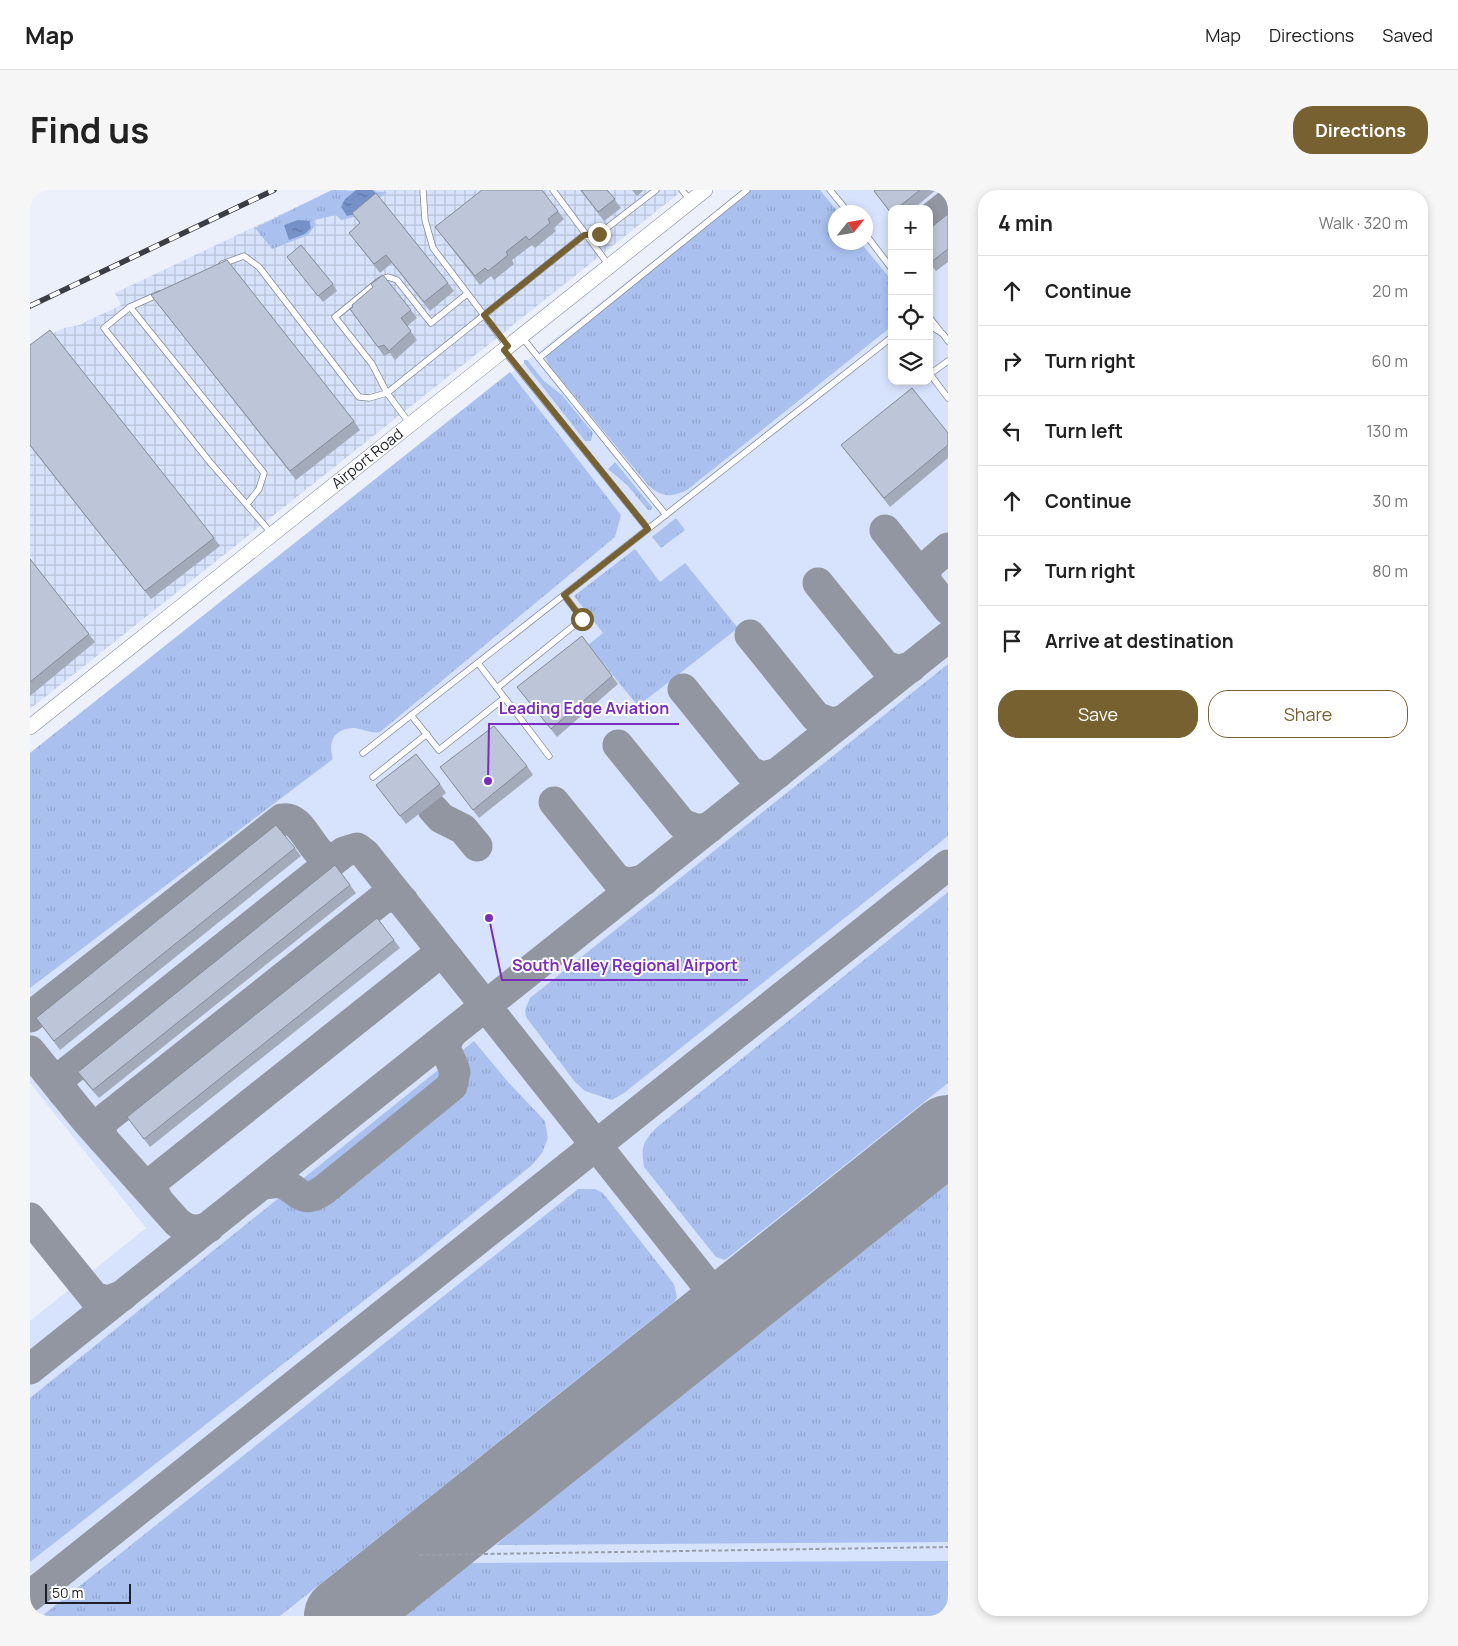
<!DOCTYPE html>
<meta charset="utf-8">
<style>
:root{--surface:#fff;--page:#f6f6f6;--text:#222;--muted:#767676;--line:#e0e0e0;--accent:#776130}
body{margin:0;font-family:Manrope,sans-serif;background:var(--page);color:var(--text)}
.controls{position:absolute;right:15px;top:15px;display:grid;overflow:hidden;border-radius:10px;box-shadow:0 2px 8px #0003}
.controls button{width:45px;height:45px;display:grid;place-items:center;padding:0;border:0;border-bottom:1px solid var(--line);background:var(--surface);color:var(--text);font:25px sans-serif}
.compass{position:absolute;left:798px;top:15px;width:45px;height:45px;border-radius:50%;background:var(--surface);box-shadow:0 2px 8px #0003;rotate:59deg}
.scale{position:absolute;left:15px;bottom:12px;width:86px;box-sizing:border-box;padding-left:5px;border:2px solid #1c1f26;border-top:0;font-size:14px;line-height:18px;white-space:nowrap;color:#1c1f26;-webkit-text-stroke:4px #fff;paint-order:stroke}
.stop{position:absolute;width:15px;height:15px;margin:-11px;border:4px solid #776130;border-radius:50%;background:#fff}
.stop.end{background:#776130;border-color:#fff;box-shadow:0 1px 5px #0008}
.list{margin:0;padding:0;list-style:none}
h2{display:flex;justify-content:space-between;align-items:center;height:65px;margin:0;padding:0 20px;font-size:21px}
h2 small{font-size:16px;font-weight:400;color:var(--muted)}
.list li{display:grid;grid-template-columns:32px 1fr auto;gap:15px;align-items:center;box-sizing:border-box;height:70px;padding:0 20px;border-top:1px solid var(--line)}
.list b{display:block;font-size:19px;white-space:nowrap}
.list em{font-size:16px;font-style:normal;color:var(--muted)}
.actions{display:flex;gap:10px;padding:15px 20px}
.actions a{flex:1;padding:11px 0;border:1px solid var(--accent);border-radius:20px;text-align:center;font-size:18px;color:var(--accent)}
.actions .main{background:var(--accent);color:#fff}
.icon{flex:none;width:28px;height:28px;fill:none;stroke:currentColor;stroke-width:2;stroke-linecap:round;stroke-linejoin:round}
.map{position:relative;flex:none;width:918px;height:1426px;overflow:hidden;border-radius:20px}
header{display:flex;align-items:center;gap:30px;box-sizing:border-box;height:70px;padding:0 25px;background:var(--surface);border-bottom:1px solid var(--line)}
header strong{font-size:24px}
nav{display:flex;gap:28px;margin-inline-start:auto;font-size:18px}
.intro{display:flex;align-items:center;justify-content:space-between;box-sizing:border-box;height:120px;padding:0 30px}
h1{margin:0;font-size:35px}
.button{padding:12px 22px;border-radius:20px;background:var(--accent);color:#fff;font-size:18px;font-weight:700}
main{display:flex;gap:30px;padding:0 30px}
aside{flex:1;background:var(--surface);border-radius:20px;box-shadow:0 2px 8px #0003}
.map>svg:first-child{display:block}
.built{fill:#d7e3fc;fill-rule:evenodd}
.industrial{fill:url(#industrial-grid)}
.grass{fill:url(#grass-tufts)}
.water{fill:url(#water-ripples)}
.lines{fill:none;stroke-linecap:round;stroke-linejoin:round}
.taxiway{stroke:#9296a0;stroke-width:31}
.runway{stroke:#9296a0;stroke-width:78}
.service-casing{stroke:#808899;stroke-width:7}
.tertiary-casing{stroke:#808899;stroke-width:16}
.path{stroke:#999da7;stroke-width:2;stroke-dasharray:4 2.5;stroke-linecap:butt}
.service{stroke:#fff;stroke-width:5.5}
.tertiary{stroke:#fff;stroke-width:15}
.rail-casing{stroke:#3a3d45;stroke-width:5.5}
.rail{stroke:#fff;stroke-width:4;stroke-dasharray:11;stroke-linecap:butt}
.wall{fill:#a3aaba}
.building{fill:#bdc6d8;stroke:#848b97}
.route{stroke:#776130;stroke-width:6}
.labels{text-anchor:middle;stroke-width:4;stroke-linejoin:round;paint-order:stroke}
.street-label{font-size:15px;fill:#1c1f26;stroke:#fff}
.leader{fill:none;stroke:#7b2cbf;stroke-width:2}
.callout-dot{fill:#7b2cbf;stroke:#fff;stroke-width:2}
.callout-label{font-size:16px;text-anchor:middle;font-weight:bold;fill:#7b2cbf;stroke:#fff;stroke-width:4;stroke-linejoin:round;paint-order:stroke}
</style>
<header>
<strong>Map</strong>
<nav><a>Map</a><a>Directions</a><a>Saved</a></nav>
</header>
<div class="intro"><h1>Find us</h1><a class="button">Directions</a></div>
<main>
<div class="map">
<svg width="918" height="1426" viewBox="0 0 918 1426">
<defs>
<pattern id="industrial-grid" width="8" height="8" patternUnits="userSpaceOnUse" patternTransform="scale(1.25)"><rect width="8" height="8" fill="#d7e3fc"/><path d="M0 4h8M4 0v8" fill="none" stroke="#b8c2d8"/></pattern>
<pattern id="grass-tufts" width="24" height="20" patternUnits="userSpaceOnUse" patternTransform="scale(1.25)"><rect width="24" height="20" fill="#aac1f0"/><path d="M3 7l-1-3M5 7V3M7 7l1-3M15 17l-1-3M17 17v-4M19 17l1-3" fill="none" stroke="#92a5ce"/></pattern>
<pattern id="water-ripples" width="26" height="14" patternUnits="userSpaceOnUse" patternTransform="scale(1.25)"><rect width="26" height="14" fill="#7690c8"/><path d="M2 4q2-2 4 0t4 0M15 11q2-2 4 0t4 0" fill="none" stroke="#6075a2"/></pattern>
</defs>
<rect width="100%" height="100%" fill="#ebf0fb"/>
<path class="built" d="M713,0H918V1426H0V1131L116,1038L0,893V563ZM862,19H899V191H862ZM806,22H836V52H806Z"/>
<path class="industrial" d="M302,0H653L0,519V154L34,138L49,135L91,115L85,103Z"/>
<g class="grass">
<path d="M302,0L357,2L325,27L311,30L306,25L284,30L285,36L278,45L242,59L225,38Z"/>
<path d="M717,0H790L808,22H806V52L831,53L862,91V136L657,300C641,308 631,307 618,295L519,175L514,164Z"/>
<path d="M494,170H497L514,191L532,205L563,243L561,251H555L494,173Z"/>
<path d="M480,182L591,325L585,347L350,542C340,544 332,538 323,538C303,539 298,553 303,569L0,798V563Z"/>
<path d="M585,272L622,317L621,320H618L597,295L578,279Z"/>
<path d="M646,328L655,340L631,358L622,347Z"/>
<path d="M605,359L630,392L655,373L708,438L608,516L558,455L573,443L544,406Z"/>
<path d="M918,474V646L594,903L582,910L555,901L545,892L496,827L495,820L500,808Z"/>
<path d="M918,702V893L695,1070L686,1067L614,977C611,957 612,953 626,938Z"/>
<path d="M444,851L478,892L515,931L518,948L512,963L502,975L391,1066L0,1372V1208Z"/>
<path d="M918,993V1352L466,1355L487,1337Z"/>
<path d="M548,999H565L573,1003L644,1094L647,1107L644,1112L250,1426H12Z"/>
<path d="M918,1371V1426H359L426,1373Z"/>
</g>
<g class="water">
<path d="M326,0H343L347,5L326,24L317,26L311,17L315,9Z"/>
<path d="M268,30L279,31L281,38L275,44L259,50L254,35Z"/>
</g>
<g class="lines">
<g class="taxiway">
<path d="M899,30L918,15"/>
<path d="M855,340L918,419"/>
<path d="M896,391V377L918,358"/>
<path d="M788,393L855,476L868,480L881,477"/>
<path d="M720,445L786,527L802,533L814,530"/>
<path d="M653,499L720,582L733,587L748,583"/>
<path d="M588,555L652,634L669,640L680,637"/>
<path d="M524,612L587,690L600,693L614,690"/>
<path d="M403,619L411,628L433,639L447,656"/>
<path d="M0,827L252,629C277,624 283,680 309,666"/>
<path d="M0,861L56,930L147,1032C158,1041 165,1042 179,1037"/>
<path d="M33,902L31,893L35,884L314,662L327,658L335,664L681,1100C698,1115 714,1104 730,1094"/>
<path d="M73,949L70,937L75,929L351,710L363,705L373,711"/>
<path d="M233,994L251,992C270,1001 272,1016 295,999L422,896L425,882C421,866 409,859 422,843"/>
<path d="M127,1009L122,998L126,989L401,770L409,766L419,770"/>
<path d="M0,1028L64,1107L77,1111L92,1106"/>
<path d="M667,1144C685,1126 691,1118 676,1094"/>
<path d="M0,1179L918,447"/>
<path d="M0,1406L918,675"/>
</g>
<path class="runway" d="M313,1426L918,944"/>
<g class="service-casing">
<g id="service">
<path d="M393,0L395,30L403,58L478,157"/>
<path d="M523,0L578,74"/>
<path d="M652,0L660,10"/>
<path d="M800,0L818,22"/>
<path d="M836,45L862,79"/>
<path d="M192,74L214,66L229,77L329,207L339,208L357,203L342,174L305,127L350,90L358,87L367,90L401,133L437,104"/>
<path d="M129,104L100,117L234,283L229,299L217,314"/>
<path d="M100,117L74,138L179,271L242,344"/>
<path d="M899,127L910,141"/>
<path d="M899,135L913,144L918,151"/>
<path d="M491,146L636,325"/>
<path d="M475,162L618,339"/>
<path d="M509,168L717,0"/>
<path d="M918,171L900,184L918,208"/>
<path d="M380,234L357,203L554,45L569,44L626,0"/>
<path d="M448,473L519,566"/>
<path d="M467,498L552,429L534,405"/>
<path d="M381,525L409,560L473,509"/>
<path d="M333,563L862,147"/>
<path d="M343,587L397,544"/>
</g>
</g>
<g class="tertiary-casing">
<g id="tertiary">
<path id="s1" d="M0,537L675,0"/>
</g>
</g>
<path class="path" d="M389,1365L918,1357"/>
<use href="#service" class="service"/>
<use href="#tertiary" class="tertiary"/>
<g class="rail-casing">
<path id="rail" d="M0,116L244,0"/>
</g>
<use href="#rail" class="rail"/>
</g>
<g class="wall">
<path d="M550,0H577L591,18L574,31Z"/>
<path d="M602,0H614L607,6Z"/>
<path d="M845,0H906L883,19H862V25L844,1Z"/>
<path d="M528,21L534,29L524,38L526,41L505,58L502,55L482,70L484,74L464,90L461,86L450,95L405,37Z"/>
<path d="M322,23L418,93L424,101L400,121L362,73L350,83L319,43L330,34Z"/>
<path d="M918,24V72L906,81L899,72V39Z"/>
<path d="M257,67L303,94L307,101L293,112Z"/>
<path d="M121,105L324,231L330,240L266,290Z"/>
<path d="M320,119L381,120L387,128L377,136L387,150L365,170L360,163L354,166Z"/>
<path d="M0,155L184,348L190,356L121,409L0,256Z"/>
<path d="M918,243V268L860,317L811,255Z"/>
<path d="M0,369L65,452L0,506Z"/>
<path d="M582,486L588,494L527,547L487,497Z"/>
<path d="M497,576L503,585L449,628L410,577Z"/>
<path d="M410,594L416,603L376,634L346,595Z"/>
<path d="M265,658L271,666L30,860L6,828Z"/>
<path d="M320,695L326,703L69,908L54,891L48,882Z"/>
<path d="M364,750L370,758L120,957L97,927Z"/>
</g>
<g class="building">
<path d="M452,0H512L528,21L518,29L520,33L499,50L496,46L476,62L478,65L458,81L455,78L445,86L405,37Z"/>
<path d="M551,0H577L585,9L568,22Z"/>
<path d="M845,0H890L866,19H862L861,23L844,1Z"/>
<path d="M346,3L418,93L394,112L356,65L344,74L319,43L330,33L322,23Z"/>
<path d="M918,24V59L900,73L899,71V39Z"/>
<path d="M271,55L303,94L288,106L257,67Z"/>
<path d="M197,70L324,231L260,281L121,105Z"/>
<path d="M353,85L381,120L371,128L381,141L359,161L354,155L348,157L320,119L323,117L322,115L343,97L341,94Z"/>
<path d="M20,140L184,348L115,401L0,255V155Z"/>
<path d="M882,198L918,243V255L854,308L811,255Z"/>
<path d="M0,369L59,444L0,492Z"/>
<path d="M552,446L582,486L521,539L487,497Z"/>
<path d="M464,536L497,576L443,620L410,577Z"/>
<path d="M386,564L410,594L370,626L346,595Z"/>
<path d="M246,635L265,658L24,851L6,828Z"/>
<path d="M305,675L320,695L63,900L48,882Z"/>
<path d="M347,728L364,750L114,949L97,927Z"/>
</g>
<g class="lines">
<path class="route" d="M552,429L534,405L618,339L474,160L478,156L454,125L554,45L569,44"/>
</g>
<g class="labels">
<g class="street-label">
<text dy="5" stroke="none"><textPath href="#s1" startOffset="431">Airport Road</textPath></text>
</g>
</g>
<path class="leader" d="M458 591L459 534H649M459 728L472 790H718"/>
<g class="callout-dot">
<circle cx="458" cy="591" r="5"/>
<circle cx="459" cy="728" r="5"/>
</g>
<g class="callout-label">
<text x="554" y="524">Leading Edge Aviation</text>
<text x="595" y="781">South Valley Regional Airport</text>
</g>
</svg>
<div class="controls">
<button>+</button>
<button>−</button>
<button><svg class="icon" aria-label="locate" viewBox="0 0 24 24"><circle cx="12" cy="12" r="6"/><path d="M12 2v4M12 18v4M2 12h4M18 12h4"/></svg></button>
<button><svg class="icon" aria-label="layers" viewBox="0 0 24 24"><path d="M12 4l9 5-9 5-9-5zM3 14l9 5 9-5"/></svg></button>
</div>
<svg class="compass" viewBox="-18 -18 36 36"><path d="M0-13l5 13h-10z" fill="#e53935"/><path d="M0 13l5-13h-10z" fill="#767676"/></svg>
<div class="scale">50 m</div>
<div class="stop" style="left:552px;top:429px"></div>
<div class="stop end" style="left:569px;top:44px"></div>
</div>
<aside>
<h2>4 min<small>Walk · 320 m</small></h2>
<ul class="list">
<li><svg class="icon" aria-label="ahead" viewBox="0 0 24 24"><path d="M12 20V5M6 11l6-6 6 6"/></svg><div><b>Continue</b></div><em>20 m</em></li>
<li><svg class="icon" aria-label="right" viewBox="0 0 24 24"><path d="M7 20v-9h11M14 6l5 5-5 5"/></svg><div><b>Turn right</b></div><em>60 m</em></li>
<li><svg class="icon" aria-label="left" viewBox="0 0 24 24"><path d="M17 20v-9H6M10 6l-5 5 5 5"/></svg><div><b>Turn left</b></div><em>130 m</em></li>
<li><svg class="icon" aria-label="ahead" viewBox="0 0 24 24"><path d="M12 20V5M6 11l6-6 6 6"/></svg><div><b>Continue</b></div><em>30 m</em></li>
<li><svg class="icon" aria-label="right" viewBox="0 0 24 24"><path d="M7 20v-9h11M14 6l5 5-5 5"/></svg><div><b>Turn right</b></div><em>80 m</em></li>
<li><svg class="icon" aria-label="arrive" viewBox="0 0 24 24"><path d="M6 21V4h12l-3 4 3 4H6"/></svg><div><b>Arrive at destination</b></div></li>
</ul>
<div class="actions"><a class="main">Save</a><a>Share</a></div>
</aside>
</main>
